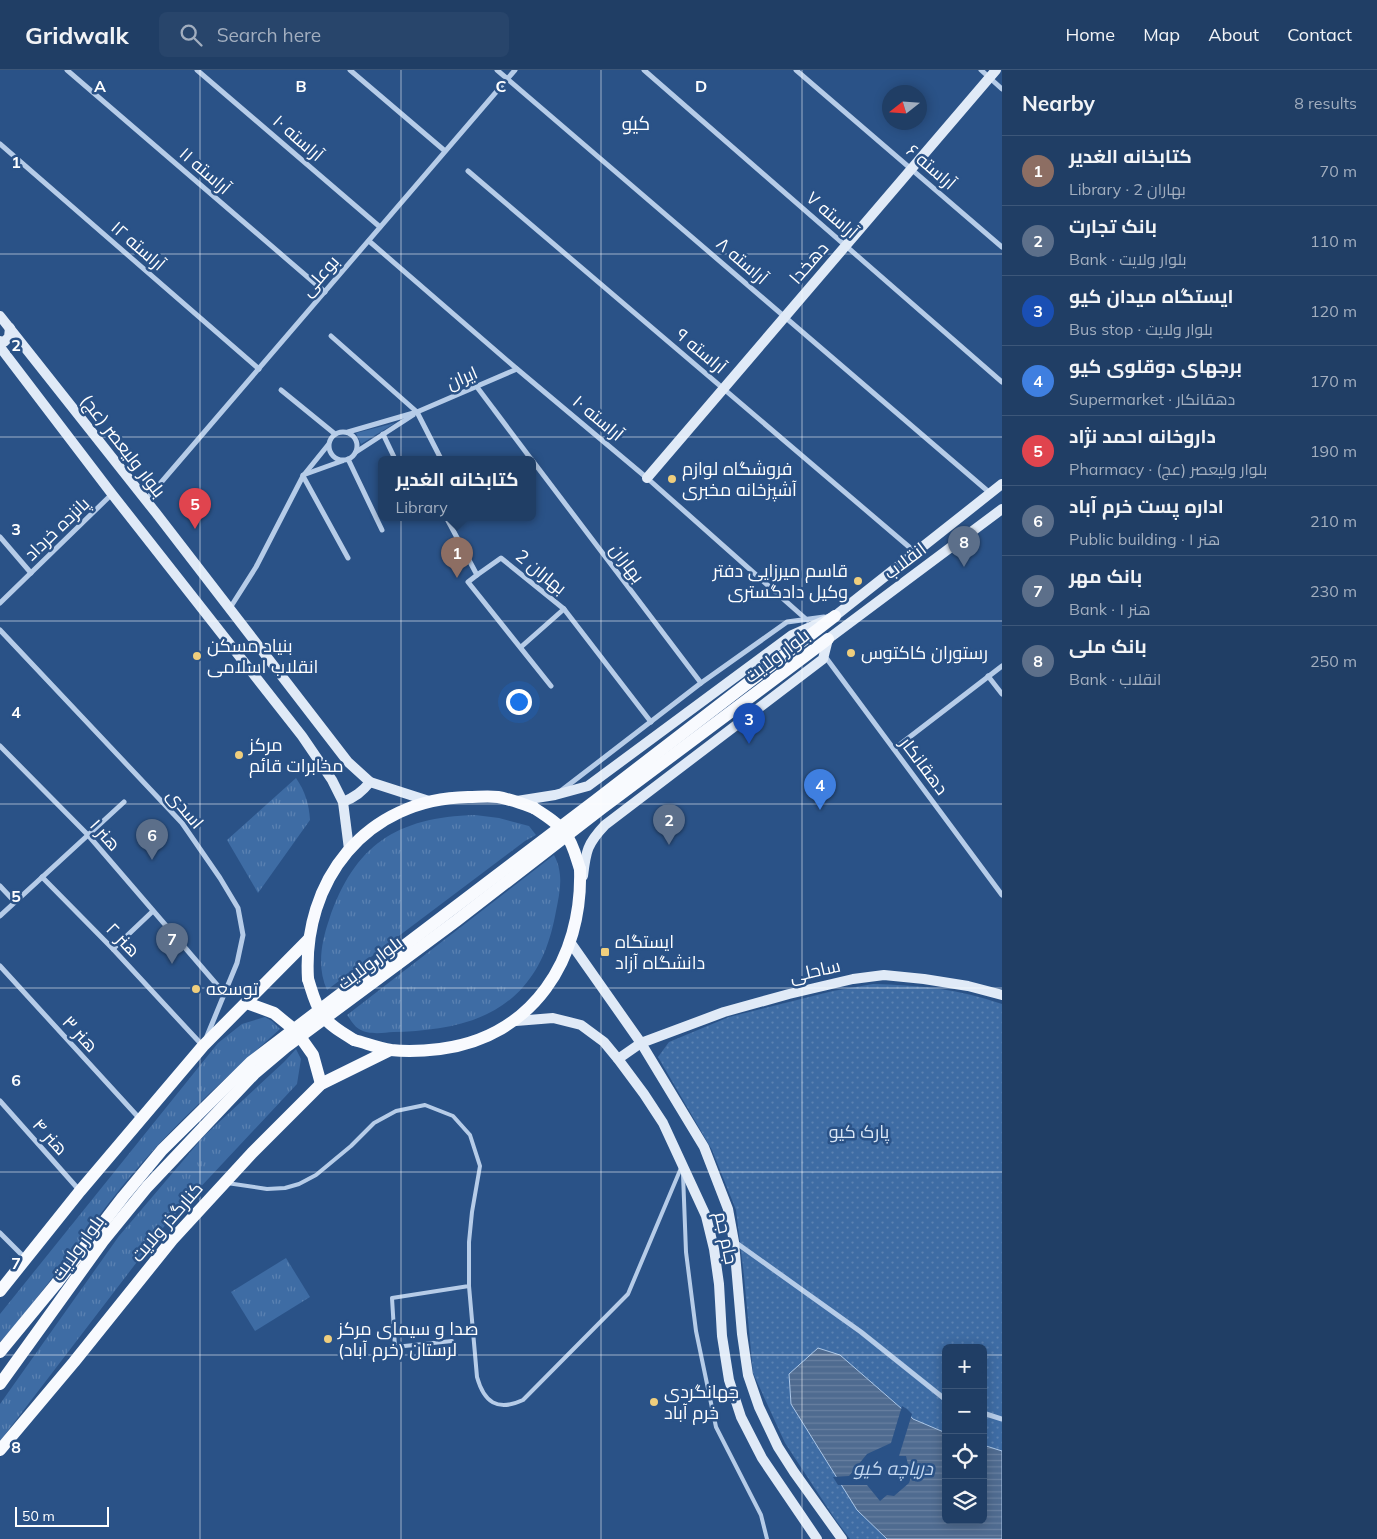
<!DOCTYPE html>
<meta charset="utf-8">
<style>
:root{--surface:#203e65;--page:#28456b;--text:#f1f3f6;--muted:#a2aebf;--line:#3d5779;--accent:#95b2f1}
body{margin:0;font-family:Mulish,Cairo,sans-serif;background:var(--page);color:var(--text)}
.controls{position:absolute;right:15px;bottom:15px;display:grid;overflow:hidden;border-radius:8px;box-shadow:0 2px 12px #0003}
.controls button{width:45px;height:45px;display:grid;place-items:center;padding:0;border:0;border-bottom:1px solid var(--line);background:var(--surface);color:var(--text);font:25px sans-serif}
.compass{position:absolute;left:882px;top:15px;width:45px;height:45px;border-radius:50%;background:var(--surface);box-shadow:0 2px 12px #0003;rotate:253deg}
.scale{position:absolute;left:15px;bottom:12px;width:94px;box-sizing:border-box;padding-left:5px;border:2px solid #fff;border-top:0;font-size:14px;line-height:18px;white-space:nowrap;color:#fff;-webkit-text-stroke:4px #2a5287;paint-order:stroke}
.you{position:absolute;left:518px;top:631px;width:18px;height:18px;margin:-12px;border:4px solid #fff;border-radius:50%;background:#1a73e8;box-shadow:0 0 0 8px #1a73e833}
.badge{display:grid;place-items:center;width:32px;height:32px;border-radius:50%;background:var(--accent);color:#fff;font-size:16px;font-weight:700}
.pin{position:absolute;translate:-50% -41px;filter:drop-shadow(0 1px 2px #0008)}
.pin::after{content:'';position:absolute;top:26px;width:18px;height:15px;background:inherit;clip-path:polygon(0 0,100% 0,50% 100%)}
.popup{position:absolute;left:378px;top:386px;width:158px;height:65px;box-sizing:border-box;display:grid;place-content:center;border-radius:8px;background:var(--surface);filter:drop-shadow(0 1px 4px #0005);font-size:16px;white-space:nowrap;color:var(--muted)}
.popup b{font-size:19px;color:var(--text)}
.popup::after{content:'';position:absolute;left:50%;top:100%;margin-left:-10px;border:10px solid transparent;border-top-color:var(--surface)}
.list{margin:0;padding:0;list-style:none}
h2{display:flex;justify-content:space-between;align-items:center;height:65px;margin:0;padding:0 20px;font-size:21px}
h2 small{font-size:16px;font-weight:400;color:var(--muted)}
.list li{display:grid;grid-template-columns:32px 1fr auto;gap:15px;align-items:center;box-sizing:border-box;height:70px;padding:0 20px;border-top:1px solid var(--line)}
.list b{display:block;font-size:19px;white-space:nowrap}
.list p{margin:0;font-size:16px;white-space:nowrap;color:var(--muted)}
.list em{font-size:16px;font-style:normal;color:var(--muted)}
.icon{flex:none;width:28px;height:28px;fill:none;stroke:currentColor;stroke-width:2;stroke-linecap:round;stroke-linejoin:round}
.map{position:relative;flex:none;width:1002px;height:1469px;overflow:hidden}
header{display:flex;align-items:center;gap:30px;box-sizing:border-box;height:70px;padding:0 25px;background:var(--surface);border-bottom:1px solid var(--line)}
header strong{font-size:24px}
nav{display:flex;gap:28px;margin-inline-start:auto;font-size:18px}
.search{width:350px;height:45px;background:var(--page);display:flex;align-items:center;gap:12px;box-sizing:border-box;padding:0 18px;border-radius:8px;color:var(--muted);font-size:19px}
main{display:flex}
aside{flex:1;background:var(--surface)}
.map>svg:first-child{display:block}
.grass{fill:url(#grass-tufts)}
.park{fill:url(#park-dots)}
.water{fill:url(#water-rules);stroke:#abc7e8}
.pier{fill:#2a5287}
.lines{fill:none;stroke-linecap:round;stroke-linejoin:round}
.lane{stroke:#b6cce8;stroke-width:4}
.street{stroke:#b6cce8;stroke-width:5}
.secondary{stroke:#e0eaf7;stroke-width:10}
.primary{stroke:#f8fafe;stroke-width:12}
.primary-bridge{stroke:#f8fafe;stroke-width:12}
.grid{fill:none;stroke:#fff;stroke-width:1;stroke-opacity:0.55}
.poi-dot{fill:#efce7d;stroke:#2a5287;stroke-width:2}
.labels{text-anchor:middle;stroke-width:5;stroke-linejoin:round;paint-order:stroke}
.street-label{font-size:18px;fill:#fff;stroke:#2a5287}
.poi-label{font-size:18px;fill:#fff;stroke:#2a5287;text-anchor:start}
.park-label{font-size:18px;fill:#d9e6f6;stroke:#2a5287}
.neighbourhood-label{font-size:19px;fill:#fff;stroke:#2a5287}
.water-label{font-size:19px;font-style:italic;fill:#c2d6ef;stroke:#2a5287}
.grid-label{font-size:16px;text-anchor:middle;font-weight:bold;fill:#fff;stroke:#2a5287;stroke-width:5;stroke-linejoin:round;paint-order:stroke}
</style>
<header>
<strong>Gridwalk</strong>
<div class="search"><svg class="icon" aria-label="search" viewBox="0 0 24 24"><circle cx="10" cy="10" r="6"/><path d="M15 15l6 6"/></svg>Search here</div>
<nav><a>Home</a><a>Map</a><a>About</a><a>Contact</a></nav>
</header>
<main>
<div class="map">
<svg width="1002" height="1469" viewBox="0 0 1002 1469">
<defs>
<pattern id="grass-tufts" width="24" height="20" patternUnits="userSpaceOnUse" patternTransform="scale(1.25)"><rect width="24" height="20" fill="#3e6ca4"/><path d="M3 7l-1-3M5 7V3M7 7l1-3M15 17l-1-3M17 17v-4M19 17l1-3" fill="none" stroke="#5b82b2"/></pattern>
<pattern id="park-dots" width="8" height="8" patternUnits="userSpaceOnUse" patternTransform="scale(1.25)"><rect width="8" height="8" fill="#3e6ca4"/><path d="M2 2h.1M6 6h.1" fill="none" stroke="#5b82b2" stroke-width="1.8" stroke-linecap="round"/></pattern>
<pattern id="water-rules" width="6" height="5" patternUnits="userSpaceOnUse" patternTransform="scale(1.25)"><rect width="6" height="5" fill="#4f6b90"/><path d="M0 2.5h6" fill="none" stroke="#6981a1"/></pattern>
</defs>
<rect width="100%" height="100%" fill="#2a5287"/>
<g class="grass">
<path d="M395,353L361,374L356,363Z"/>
<path d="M296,708C305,721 309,734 310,750L258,823L227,770Z"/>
<path d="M475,745L499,748L529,756L536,765L525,771L327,920C317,898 321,873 329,850C354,775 397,747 475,745Z"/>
<path d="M554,785C564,804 560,821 556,841C551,869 542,896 523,917C491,954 439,961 393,962C383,963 368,965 359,959C354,956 350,949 347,945Z"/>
<path d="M265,947L272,951L280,959C232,1002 184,1045 141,1094C91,1151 51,1215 0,1272V1244L218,973L242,954Z"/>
<path d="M296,979L301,989L297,1014L166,1154L0,1371V1334L119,1166L204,1066L284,992Z"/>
<path d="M286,1188L310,1227L255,1261L231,1222Z"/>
</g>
<path class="park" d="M873,914C917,915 960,919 1002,934V1381L983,1375V1278H946V1363L913,1349L906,1341L789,1304L791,1334L857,1440L887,1469H850L835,1449L785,1373L753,1303L744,1206L736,1140L712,1080L658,987L669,972L729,947L833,921Z"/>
<path class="water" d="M818,1278L840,1285L902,1339L906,1341L913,1349L946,1363V1450H983V1375L1002,1381V1469H887L857,1440L791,1334L789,1304Z"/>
<path class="pier" d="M902,1336L907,1339L912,1344L899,1386H906L911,1407L909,1413L894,1426L887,1425L880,1431L867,1415H838L833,1407L849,1406L867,1384L891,1373Z"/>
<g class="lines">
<g class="lane">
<path d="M683,1104L686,1182L696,1261L716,1357L761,1445L767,1469"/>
<path d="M227,1113L267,1119L285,1118L299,1114L316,1105L351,1076L374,1053L396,1041L425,1035L453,1046L470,1065L480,1096L472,1142L469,1172V1216L392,1228L395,1277L452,1271"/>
<path d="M469,1216L477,1307C484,1332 497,1342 523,1330L628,1224L681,1098"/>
</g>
<g class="street">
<path d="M67,0L325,222"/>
<path d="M197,0L380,157"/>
<path d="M350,0L445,81"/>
<path d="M497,0L990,423"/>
<path d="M644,0L1002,312"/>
<path d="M796,0L1002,177"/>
<path d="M981,0L1002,19"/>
<path d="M0,74L259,299"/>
<path d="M468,101L915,482"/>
<path d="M369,171L517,299L647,408L807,550"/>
<path d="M331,266L417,342L441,389"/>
<path d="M477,317L531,389"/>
<path d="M281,320L335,364"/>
<circle cx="343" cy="376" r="14"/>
<path d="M348,362L417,342L517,299"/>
<path d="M383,364L395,389"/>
<path d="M356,382L413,345"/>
<path d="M348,389L382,460"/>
<path d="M532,390L701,613"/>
<path d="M303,405L342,391"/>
<path d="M303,406L348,488"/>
<path d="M146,430L515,0"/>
<path d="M446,447L477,505"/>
<path d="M0,467L31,503"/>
<path d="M0,533L112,424"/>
<path d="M230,538L256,497L303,406L328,375"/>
<path d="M0,560L182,753L220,808L238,838L243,865L237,893L207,966"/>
<path d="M521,577L564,539"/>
<path d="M824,585L1002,825"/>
<path d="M988,606L1002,624"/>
<path d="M551,616L468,512L477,505L501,488L564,539L651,652"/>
<path d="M0,676L88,765L224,923"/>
<path d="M894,679L1002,596"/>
<path d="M562,720L701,613L787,552L824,547"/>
<path d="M42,807L113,879L203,976"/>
<path d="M0,816L15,832"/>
<path d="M0,846L124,732"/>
<path d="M113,879L153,841"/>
<path d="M0,896L140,1049"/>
<path d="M0,1031L80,1121"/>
<path d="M0,1163L26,1189"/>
<path d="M735,1172L861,1262L946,1330"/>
<path d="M983,1343L1002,1349"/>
</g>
<g class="secondary">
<path d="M0,246L156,443L348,692L370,712L429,731"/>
<path d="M0,271L4,272L9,267L10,258"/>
<path d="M0,277L112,424L302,666L332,710L343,732L349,779"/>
<path d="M647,408L996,0"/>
<path d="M517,731L555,725L588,716L792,565L835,546L1002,414"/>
<path d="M343,732C355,727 362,722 370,712"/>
<path d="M583,806C586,781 587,774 605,755L823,589L828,569L1002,439"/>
<path d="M570,872L641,973L704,1077L728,1139L734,1172L742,1264L748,1305L759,1337L778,1377L794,1402L842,1469"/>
<path d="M516,951L553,948L581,955L604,972L618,989L644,1024L663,1053L706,1146L714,1179L719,1214L722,1266L729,1310L741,1347L762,1388L817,1469"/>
<path d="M618,989L641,973L724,942L789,924L853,909L884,905L924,909L968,916L1002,925"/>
</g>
<g class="primary">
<path d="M308,909C302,810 366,729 468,727C478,727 488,726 498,727C510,729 523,734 534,738"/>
<path d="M354,970C366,973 378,978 391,980C407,982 424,981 440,979C533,967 583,889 580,799"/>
<path d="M0,1221L80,1121L203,976L308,870"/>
<path d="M0,1282L56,1214L123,1127L162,1080L251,992L596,730L835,546"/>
<path d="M0,1314L103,1171L147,1117L254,1004L286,977L456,851L601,739L828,569"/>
<path d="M0,1380L74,1292L172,1170L252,1083L321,1014L390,980"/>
</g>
<g class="primary-bridge">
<path d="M534,738C545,745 558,753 565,763C573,773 576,787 580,799"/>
<path d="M308,909C312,921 315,935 323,946C330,956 343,963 354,970"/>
<path d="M247,933L274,943L296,961L313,985L321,1014"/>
</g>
</g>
<path class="grid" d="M200,0V1469M401,0V1469M601,0V1469M802,0V1469M0,184H1002M0,367H1002M0,551H1002M0,734H1002M0,918H1002M0,1102H1002M0,1285H946M983,1285H1002"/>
<g class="poi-dot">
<circle cx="672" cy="409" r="5"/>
<circle cx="858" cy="511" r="5"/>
<circle cx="851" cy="583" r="5"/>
<circle cx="197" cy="586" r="5"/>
<circle cx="239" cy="685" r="5"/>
<rect x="600" y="877" width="10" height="10" rx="2.5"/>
<circle cx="196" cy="919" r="5"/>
<circle cx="328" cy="1269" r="5"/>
<circle cx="654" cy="1332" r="5"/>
</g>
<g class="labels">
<g class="street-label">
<text transform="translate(298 68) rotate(41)" y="6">آراسته ۱۰</text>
<text transform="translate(931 97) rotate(41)" y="6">آراسته ۶</text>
<text transform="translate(205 101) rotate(41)" y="6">آراسته ۱۱</text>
<text transform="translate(832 145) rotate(41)" y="6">آراسته ۷</text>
<text transform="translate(138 176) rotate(41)" y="6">۱۲ آراسته</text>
<text transform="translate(742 191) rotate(41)" y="6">آراسته ۸</text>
<text transform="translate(809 193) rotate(-49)" y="6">دهخدا</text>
<text transform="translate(320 206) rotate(-49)" y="6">بوعلی</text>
<text transform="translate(701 281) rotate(40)" y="6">آراسته ۹</text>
<text transform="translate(462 308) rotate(-23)" y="6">ایران</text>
<text transform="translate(598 348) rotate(40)" y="6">آراسته ۱۰</text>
<text transform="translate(123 376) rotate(52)" y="6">بلوار ولیعصر (عج)</text>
<text transform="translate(57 459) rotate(-44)" y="6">پانزده خرداد</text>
<text transform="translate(905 491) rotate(-37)" y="6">انقلاب</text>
<text transform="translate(627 493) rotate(53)" y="6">بهاران</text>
<text transform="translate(541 502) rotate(39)" y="6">بهاران 2</text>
<text transform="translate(777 586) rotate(-37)" y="6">بلوار ولایت</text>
<text transform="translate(924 696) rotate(53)" y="6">دهقانکار</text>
<text transform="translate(185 739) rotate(50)" y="6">اسدی</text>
<text transform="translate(105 765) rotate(48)" y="6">هنر ۱</text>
<text transform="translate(123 870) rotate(46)" y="6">هنر ۲</text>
<text transform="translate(370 893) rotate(-37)" y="6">بلوار ولایت</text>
<text transform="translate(815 901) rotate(-13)" y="6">ساحلی</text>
<text transform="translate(80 964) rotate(47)" y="6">هنر ۳</text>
<text transform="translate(50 1067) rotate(48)" y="6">هنر ۴</text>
<text transform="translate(167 1152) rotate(-49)" y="6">کنارگذر ولایت</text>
<text transform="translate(726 1168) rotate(78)" y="6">جام جم</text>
<text transform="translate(78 1178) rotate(-54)" y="6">بلوار ولایت</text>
</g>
<g class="poi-label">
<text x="682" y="405">فروشگاه لوازم<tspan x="682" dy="21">آشپزخانه مخبری</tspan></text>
<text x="848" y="507" text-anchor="end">قاسم میرزایی دفتر<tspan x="848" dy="21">وکیل دادگستری</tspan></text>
<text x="207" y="582">بنیاد مسکن<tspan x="207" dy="21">انقلاب اسلامی</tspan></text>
<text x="861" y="589">رستوران کاکتوس</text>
<text x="249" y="681">مرکز<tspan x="249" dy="21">مخابرات قائم</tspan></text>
<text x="615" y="878">ایستگاه<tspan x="615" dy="21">دانشگاه آزاد</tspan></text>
<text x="206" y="925">توسعه</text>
<text x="338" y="1265">صدا و سیمای مرکز<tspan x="338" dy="21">لرستان (خرم آباد)</tspan></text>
<text x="664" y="1328">جهانگردى<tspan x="664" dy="21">خرم آباد</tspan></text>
</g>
<g class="park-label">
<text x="859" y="1068">پارک کیو</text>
</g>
<g class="neighbourhood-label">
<text x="636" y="60">کیو</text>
</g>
<g class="water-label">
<text x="893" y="1405">دریاچه کیو</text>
</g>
</g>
<g class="grid-label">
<text x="100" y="22">A</text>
<text x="301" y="22">B</text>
<text x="501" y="22">C</text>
<text x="701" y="22">D</text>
<text x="16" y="98">1</text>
<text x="16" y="281">2</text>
<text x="16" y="465">3</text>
<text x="16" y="648">4</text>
<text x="16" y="832">5</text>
<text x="16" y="1016">6</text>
<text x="16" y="1199">7</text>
<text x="16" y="1383">8</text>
</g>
</svg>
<div class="controls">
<button>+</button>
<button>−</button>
<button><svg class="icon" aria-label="locate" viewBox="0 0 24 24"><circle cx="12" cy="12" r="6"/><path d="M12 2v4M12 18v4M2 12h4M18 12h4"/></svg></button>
<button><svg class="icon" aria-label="layers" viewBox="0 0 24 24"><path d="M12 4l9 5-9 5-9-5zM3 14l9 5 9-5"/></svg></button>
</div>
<svg class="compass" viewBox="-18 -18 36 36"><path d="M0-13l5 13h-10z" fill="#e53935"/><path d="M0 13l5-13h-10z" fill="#a2aebf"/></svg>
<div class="scale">50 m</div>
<div class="you"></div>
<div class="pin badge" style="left:457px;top:508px;background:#8d6e63">1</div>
<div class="popup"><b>کتابخانه الغدیر</b>Library</div>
<div class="pin badge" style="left:669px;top:775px;background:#5c6f8a">2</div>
<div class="pin badge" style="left:749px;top:674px;background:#1a4fb4">3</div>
<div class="pin badge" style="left:820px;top:740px;background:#3f7fe0">4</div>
<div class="pin badge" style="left:195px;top:459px;background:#e0444e">5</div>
<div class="pin badge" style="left:152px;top:790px;background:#5c6f8a">6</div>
<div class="pin badge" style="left:172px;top:894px;background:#5c6f8a">7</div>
<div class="pin badge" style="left:964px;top:497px;background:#5c6f8a">8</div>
</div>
<aside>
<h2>Nearby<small>8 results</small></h2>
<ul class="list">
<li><span class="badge" style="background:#8d6e63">1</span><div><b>کتابخانه الغدیر</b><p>Library · بهاران 2</p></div><em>70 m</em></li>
<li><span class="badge" style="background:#5c6f8a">2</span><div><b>بانک تجارت</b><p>Bank · بلوار ولایت</p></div><em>110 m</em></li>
<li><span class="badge" style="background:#1a4fb4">3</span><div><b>ایستگاه میدان کیو</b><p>Bus stop · بلوار ولایت</p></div><em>120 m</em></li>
<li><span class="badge" style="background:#3f7fe0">4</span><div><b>برجهای دوقلوی کیو</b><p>Supermarket · دهقانکار</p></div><em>170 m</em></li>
<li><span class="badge" style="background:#e0444e">5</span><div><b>داروخانه احمد نژاد</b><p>Pharmacy · بلوار ولیعصر (عج)</p></div><em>190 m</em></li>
<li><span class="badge" style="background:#5c6f8a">6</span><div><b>اداره پست خرم آباد</b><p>Public building · هنر ۱</p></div><em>210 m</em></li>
<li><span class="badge" style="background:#5c6f8a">7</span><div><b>بانک مهر</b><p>Bank · هنر ۱</p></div><em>230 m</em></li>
<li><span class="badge" style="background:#5c6f8a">8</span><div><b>بانک ملی</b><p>Bank · انقلاب</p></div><em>250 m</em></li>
</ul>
</aside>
</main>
